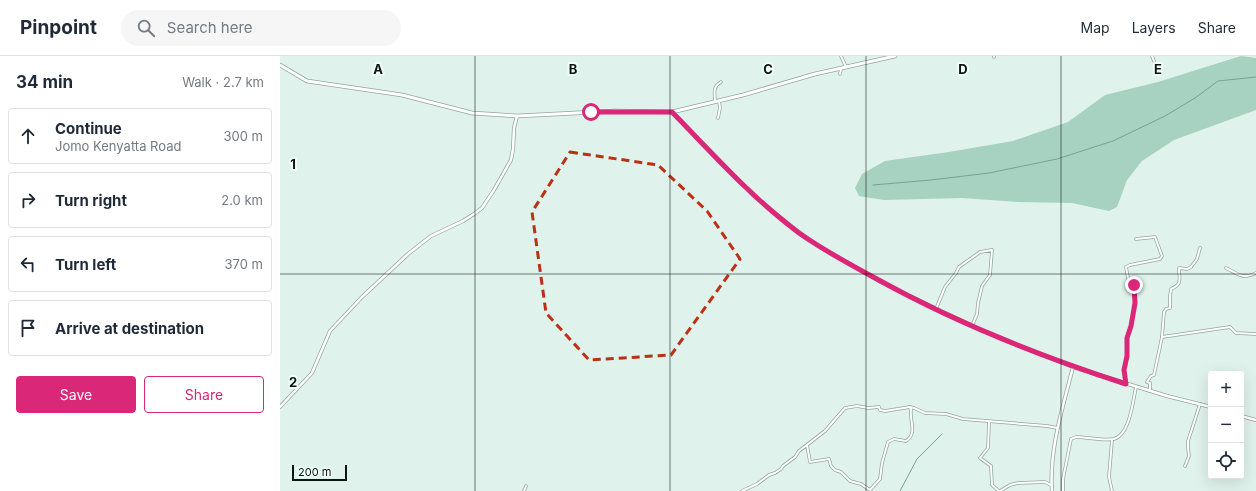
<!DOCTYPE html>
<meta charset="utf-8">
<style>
:root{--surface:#fff;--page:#f6f6f7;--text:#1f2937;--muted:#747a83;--line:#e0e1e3;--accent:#db2777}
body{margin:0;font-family:Inter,sans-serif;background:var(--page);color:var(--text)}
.controls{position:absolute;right:12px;bottom:12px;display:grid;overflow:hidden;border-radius:4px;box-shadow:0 4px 16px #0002}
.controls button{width:36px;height:36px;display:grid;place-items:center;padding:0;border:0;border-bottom:1px solid var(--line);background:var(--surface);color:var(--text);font:20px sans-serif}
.scale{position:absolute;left:12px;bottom:10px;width:55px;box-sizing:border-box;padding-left:4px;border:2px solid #0d1411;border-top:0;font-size:11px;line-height:14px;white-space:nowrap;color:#0d1411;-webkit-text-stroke:3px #effef8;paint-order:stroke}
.stop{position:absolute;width:12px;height:12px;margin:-9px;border:3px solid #db2777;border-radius:50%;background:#fff}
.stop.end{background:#db2777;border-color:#fff;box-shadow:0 1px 4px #0008}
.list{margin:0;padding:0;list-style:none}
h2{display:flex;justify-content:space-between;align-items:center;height:52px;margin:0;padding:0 16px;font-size:17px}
h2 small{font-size:13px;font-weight:400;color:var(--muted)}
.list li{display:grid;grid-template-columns:26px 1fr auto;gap:12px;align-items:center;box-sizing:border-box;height:56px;margin:0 8px 8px;padding:0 8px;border:1px solid var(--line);border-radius:4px}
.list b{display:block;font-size:15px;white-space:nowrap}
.list p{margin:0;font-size:13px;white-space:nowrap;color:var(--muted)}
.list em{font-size:13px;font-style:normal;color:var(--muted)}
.actions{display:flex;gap:8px;padding:12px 16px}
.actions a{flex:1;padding:9px 0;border:1px solid var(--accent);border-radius:4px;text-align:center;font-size:14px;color:var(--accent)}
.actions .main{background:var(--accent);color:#fff}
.icon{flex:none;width:22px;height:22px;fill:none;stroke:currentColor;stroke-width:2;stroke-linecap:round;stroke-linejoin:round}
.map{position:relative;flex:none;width:976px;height:435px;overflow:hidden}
header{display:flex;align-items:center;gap:24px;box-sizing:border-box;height:56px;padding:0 20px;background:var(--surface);border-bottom:1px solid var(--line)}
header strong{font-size:19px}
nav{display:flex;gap:22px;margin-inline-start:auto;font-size:14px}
.search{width:280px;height:36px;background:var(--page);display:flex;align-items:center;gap:10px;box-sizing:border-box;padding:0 14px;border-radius:22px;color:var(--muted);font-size:15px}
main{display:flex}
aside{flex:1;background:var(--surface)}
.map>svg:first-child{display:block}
.green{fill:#a7d1c1}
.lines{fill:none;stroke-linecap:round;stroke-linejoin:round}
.stream{stroke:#74a392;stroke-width:1}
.minor-casing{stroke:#93a59e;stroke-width:3.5}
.tertiary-casing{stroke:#93a59e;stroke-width:4}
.secondary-casing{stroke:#93a59e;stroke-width:4.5}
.minor{stroke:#fff;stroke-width:2}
.tertiary{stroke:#fff;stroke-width:2.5}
.secondary{stroke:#fff;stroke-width:3}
.route{stroke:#db2777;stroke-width:5}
.marked{fill:none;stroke:#bc3015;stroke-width:3;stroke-dasharray:8 5;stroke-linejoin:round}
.grid{fill:none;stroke:#0d1411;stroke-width:1;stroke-opacity:0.55}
.grid-label{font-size:13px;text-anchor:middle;font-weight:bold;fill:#0d1411;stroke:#effef8;stroke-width:4;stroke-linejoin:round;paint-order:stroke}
</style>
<header>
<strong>Pinpoint</strong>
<div class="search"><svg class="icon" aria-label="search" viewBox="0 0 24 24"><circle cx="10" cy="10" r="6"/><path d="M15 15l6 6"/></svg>Search here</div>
<nav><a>Map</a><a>Layers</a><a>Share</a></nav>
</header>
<main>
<aside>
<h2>34 min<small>Walk · 2.7 km</small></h2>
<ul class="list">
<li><svg class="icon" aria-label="ahead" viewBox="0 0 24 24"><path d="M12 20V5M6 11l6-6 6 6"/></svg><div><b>Continue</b><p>Jomo Kenyatta Road</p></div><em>300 m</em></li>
<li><svg class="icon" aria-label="right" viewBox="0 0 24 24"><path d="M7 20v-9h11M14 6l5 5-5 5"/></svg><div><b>Turn right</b></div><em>2.0 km</em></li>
<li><svg class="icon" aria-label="left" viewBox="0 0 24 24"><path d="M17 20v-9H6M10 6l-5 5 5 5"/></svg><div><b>Turn left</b></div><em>370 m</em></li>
<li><svg class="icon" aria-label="arrive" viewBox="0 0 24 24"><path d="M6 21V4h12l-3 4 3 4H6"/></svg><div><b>Arrive at destination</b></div></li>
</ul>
<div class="actions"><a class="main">Save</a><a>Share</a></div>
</aside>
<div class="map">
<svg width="976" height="435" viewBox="0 0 976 435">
<rect width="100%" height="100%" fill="#dff2eb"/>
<path class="green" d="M961,0L976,2V54L894,84L862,105L847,124L837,151L829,155L792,147L739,146L682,142L604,144L579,140L575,132L582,118L605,105L669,96L733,85L788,66L825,39L878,26Z"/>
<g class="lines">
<g class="stream">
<path d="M593,129L651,124L709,117L777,103L833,85L885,60L915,42L938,25L976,21"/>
<path d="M620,435L637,403L662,378"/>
</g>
<g class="minor-casing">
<g id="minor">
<path d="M561,0L566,11"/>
<path d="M872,0L874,5"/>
<path d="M714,1V0"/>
<path d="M560,18L561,13"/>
<path d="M435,46C435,37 432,31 441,26"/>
<path d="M438,62L440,52L439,45"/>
<path d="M946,212C959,218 962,224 976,217"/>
<path d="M656,253L665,231L676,217L679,211L700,196L712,194L710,219L702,230L698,247L697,258L692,270"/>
<path d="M882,281L950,271L956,277L976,278"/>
<path d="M846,328L844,314L847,300V282L852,265L855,247L854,229L848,222L846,211L850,209L880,203L882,200L875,181L856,183"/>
<path d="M870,335V327L867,326L871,320L874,319L882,281L884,256L886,253L890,252V240L891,233C903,228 899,223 899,212L907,213L911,211L917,203L920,192"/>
<path d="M630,351L634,352L645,357L666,358L683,363L767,370L778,372"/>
<path d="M709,366L708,392L700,402L711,410L712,429L719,435"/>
<path d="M832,384L829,421L832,435"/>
<path d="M905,410L909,400L908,392V385L920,348"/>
<path d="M244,435L246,430"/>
<path d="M462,435L477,428L489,419L495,417L501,413L503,410L515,401L519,395L545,375L565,352L577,350L588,352L599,351L600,354L605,355L630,351L631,353C629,364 638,377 626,385L614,383L608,386L602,407L600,423L590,434L581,428L570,425L561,416L555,414L551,410L549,403L530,406L527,389"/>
<path d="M720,435L730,429L738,427L765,426L771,429"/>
<path d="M783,435V423L791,383L796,381C806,381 825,385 834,383C850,379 853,344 856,331"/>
</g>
</g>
<g class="tertiary-casing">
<g id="tertiary">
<path d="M392,56L475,141L515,173L537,189L601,226L692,270L744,292L793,311L887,340L931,351"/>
<path d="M0,351L32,317L50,275L82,241L128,198L151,180L183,165L194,158L202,152L214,134L231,104L233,93L234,72L237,60"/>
<path d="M961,360L976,364"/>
<path d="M772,435C769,393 783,351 793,311"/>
</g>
</g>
<g class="secondary-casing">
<path id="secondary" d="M0,9L27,25L122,39L192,57L237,60L335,55L392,56L463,39L535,18L615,0"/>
</g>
<use href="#minor" class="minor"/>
<use href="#tertiary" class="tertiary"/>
<use href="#secondary" class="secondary"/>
</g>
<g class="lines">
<path class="route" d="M311,56H392C433,98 472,142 519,177C543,194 569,208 595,222C674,266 759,300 846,328L844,314L847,300V282L851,270L855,247L854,229"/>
</g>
<path class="marked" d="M290,96L378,109L427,155L460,203L391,299L309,304L266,257L252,156Z"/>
<path class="grid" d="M195,0V435M390,0V435M586,0V435M781,0V435M0,218H976"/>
<g class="grid-label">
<text x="98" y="18">A</text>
<text x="293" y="18">B</text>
<text x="488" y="18">C</text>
<text x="683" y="18">D</text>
<text x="878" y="18">E</text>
<text x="13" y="113">1</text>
<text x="13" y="331">2</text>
</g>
</svg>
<div class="controls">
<button>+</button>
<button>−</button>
<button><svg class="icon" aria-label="locate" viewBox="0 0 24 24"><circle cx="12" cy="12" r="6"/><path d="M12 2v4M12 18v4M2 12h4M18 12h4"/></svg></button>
</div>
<div class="scale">200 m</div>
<div class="stop" style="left:311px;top:56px"></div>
<div class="stop end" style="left:854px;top:229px"></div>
</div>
</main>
